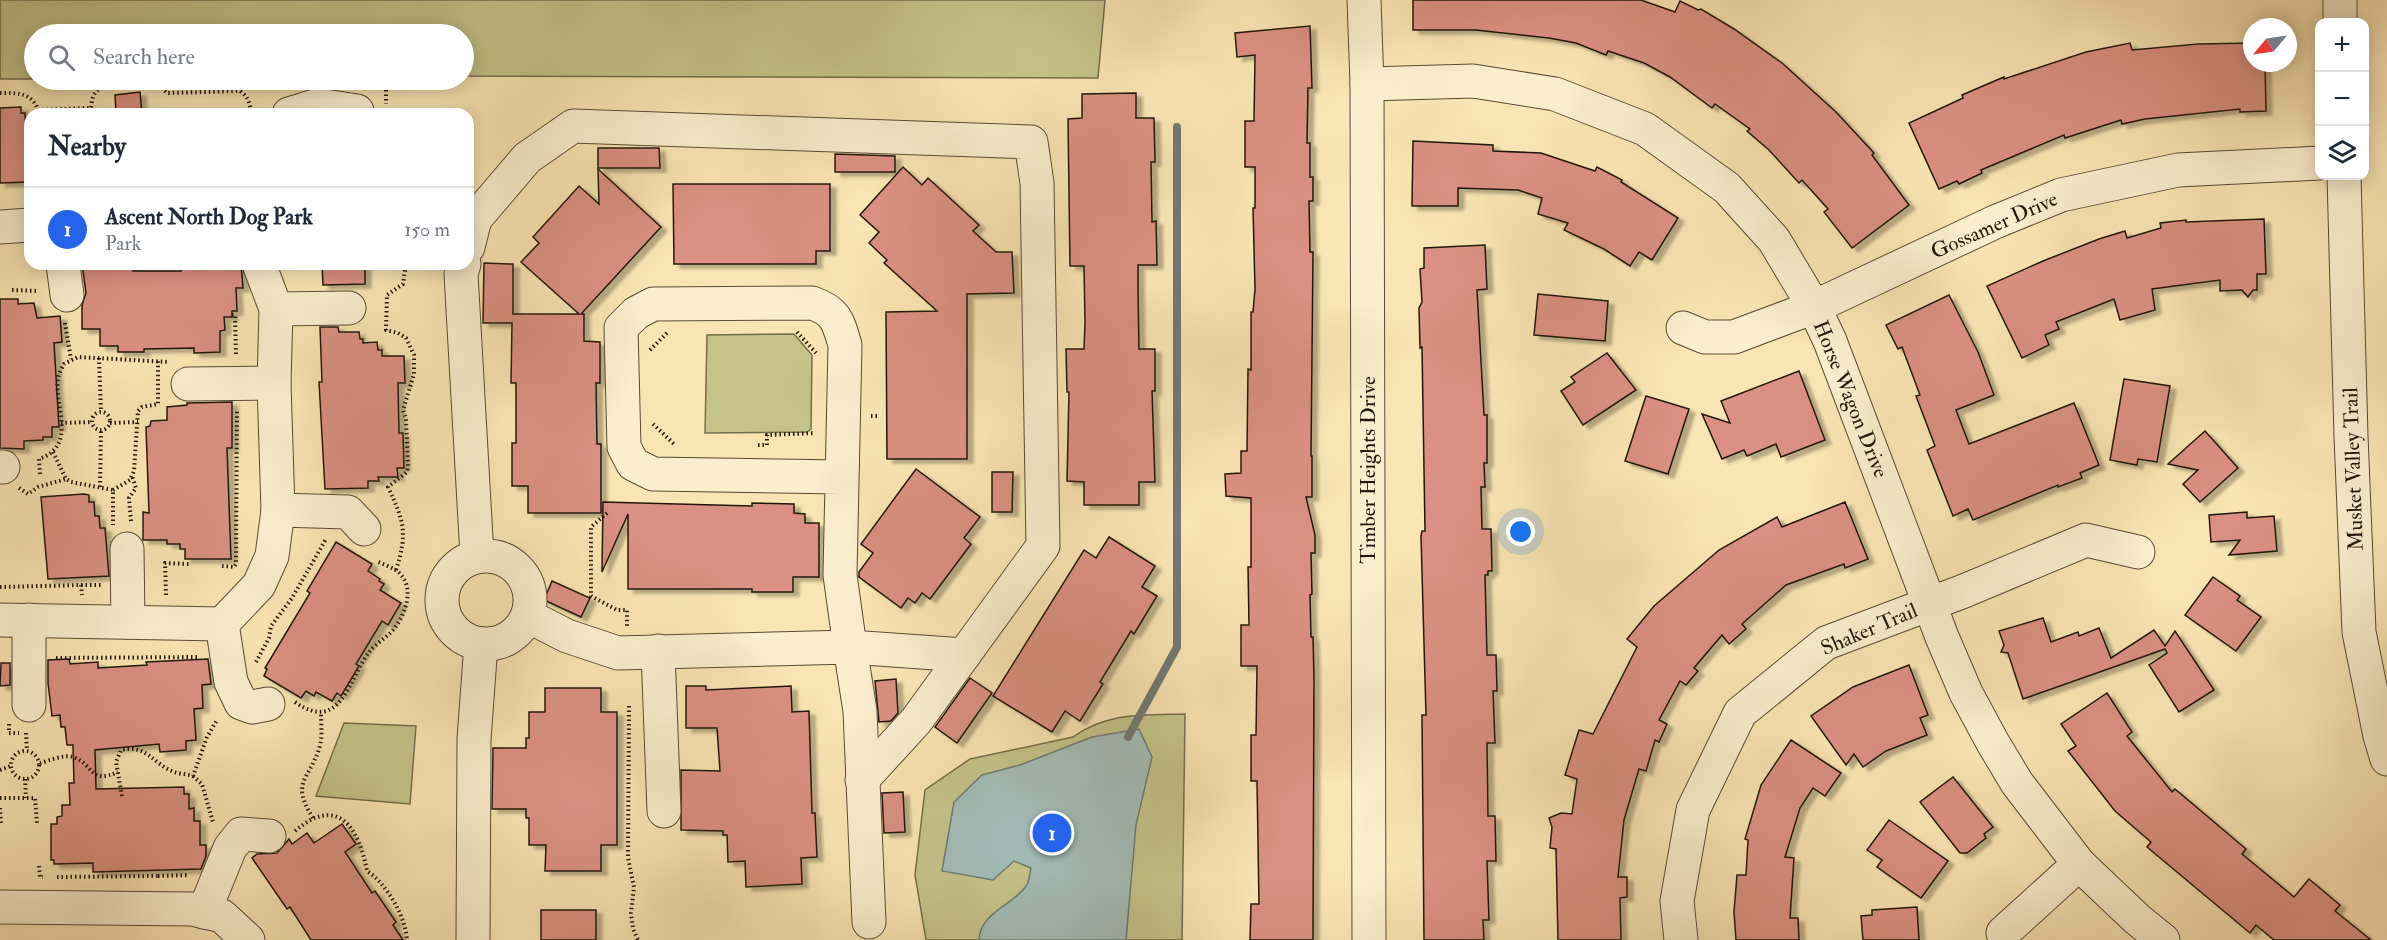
<!DOCTYPE html>
<meta charset="utf-8">
<style>
:root{--surface:#fff;--page:#f6f6f7;--text:#1f2937;--muted:#747a83;--line:#e0e1e3;--accent:#2563eb}
body{margin:0;font-family:"IM FELL Double Pica",serif;background:var(--page);color:var(--text)}
.controls{position:absolute;right:18px;top:18px;display:grid;overflow:hidden;border-radius:12px;box-shadow:0 3px 15px #0003}
.controls button{width:54px;height:54px;display:grid;place-items:center;padding:0;border:0;border-bottom:2px solid var(--line);background:var(--surface);color:var(--text);font:30px sans-serif}
.compass{position:absolute;left:2243px;top:18px;width:54px;height:54px;border-radius:50%;background:var(--surface);box-shadow:0 3px 15px #0003;rotate:241deg}
.you{position:absolute;left:1521px;top:532px;width:21px;height:21px;margin:-15px;border:4px solid #fff;border-radius:50%;background:#1a73e8;box-shadow:0 0 0 9px #1a73e833}
.badge{display:grid;place-items:center;width:39px;height:39px;border-radius:50%;background:var(--accent);color:#fff;font-size:20px;font-weight:700}
.pin{position:absolute;translate:-50% -50%;border:3px solid #fff;box-shadow:0 2px 6px #0006}
.list{margin:0;padding:0;list-style:none}
h2{display:flex;justify-content:space-between;align-items:center;height:78px;margin:0;padding:0 24px;font-size:26px}
h2 small{font-size:20px;font-weight:400;color:var(--muted)}
.list li{display:grid;grid-template-columns:39px 1fr auto;gap:18px;align-items:center;box-sizing:border-box;height:84px;padding:0 24px;border-top:2px solid var(--line)}
.list b{display:block;font-size:22px;white-space:nowrap}
.list p{margin:0;font-size:20px;white-space:nowrap;color:var(--muted)}
.list em{font-size:20px;font-style:normal;color:var(--muted)}
.icon{flex:none;width:33px;height:33px;fill:none;stroke:currentColor;stroke-width:2;stroke-linecap:round;stroke-linejoin:round}
.map{position:relative;flex:none;width:2387px;height:940px;overflow:hidden}
.search{position:absolute;background:var(--surface);box-shadow:0 3px 15px #0003;left:24px;top:24px;width:450px;height:66px;display:flex;align-items:center;gap:15px;box-sizing:border-box;padding:0 21px;border-radius:33px;color:var(--muted);font-size:22px}
.panel{position:absolute;background:var(--surface);box-shadow:0 3px 15px #0003;left:24px;top:108px;width:450px;height:162px;border-radius:18px}
.map>svg:first-child{display:block}
.green{fill:#c4c389;stroke:#746e4a;stroke-width:1.5}
.water{fill:#a2bcb7;stroke:#6f7a72;stroke-width:1.5}
.lines{fill:none;stroke-linecap:round;stroke-linejoin:round}
.stream{stroke:#6f7a72;stroke-width:8}
.building{fill:#da9082;stroke:#23180a;stroke-width:1.5;filter:url(#shadow)}
.minor-casing{stroke:#584b34;stroke-width:35}
.path{stroke:#23180a;stroke-width:4;stroke-dasharray:1.5 3;stroke-linecap:butt}
.minor{stroke:#fbeece;stroke-width:33}
.labels{text-anchor:middle;stroke-width:4.5;stroke-linejoin:round;paint-order:stroke}
.street-label{font-size:21px;fill:#23180a;stroke:#fbeece}
</style>
<div class="map">
<svg width="2387" height="940" viewBox="0 0 2387 940">
<defs>
<filter id="shadow"><feDropShadow dx="6" dy="4" stdDeviation="1.5" flood-color="#0004"/></filter>
</defs>
<rect width="100%" height="100%" fill="#f9e5b3"/>
<filter id="stains"><feTurbulence type="fractalNoise" baseFrequency=".00333" numOctaves="4"/><feColorMatrix values="0 0 0 0 .2 0 0 0 0 .09 0 0 0 0 .02 0 0 0 .5 -.17"/></filter>
<radialGradient id="worn" r=".72"><stop offset=".6" stop-color="#630" stop-opacity="0"/><stop offset="1" stop-color="#630" stop-opacity=".3"/></radialGradient>
<g class="green">
<path d="M0,0H1105L1098,78L464,76V34H34V79H0Z"/>
<path d="M794,334L812,355L811,429L807,432L705,433L707,335Z"/>
<path d="M1185,714L1182,940H926L915,875L925,790L970,759L1073,737C1108,712 1144,715 1185,714Z"/>
<path d="M344,723L416,726L410,804L316,796Z"/>
</g>
<path class="water" d="M1139,729L1152,757L1136,825L1126,940H979C980,912 1015,904 1026,886C1029,882 1030,873 1031,868L1014,861L993,880L942,871L954,802L982,775L1020,765L1092,737Z"/>
<g class="lines">
<path class="stream" d="M1128,737L1177,647V127"/>
</g>
<g class="building">
<path d="M1413,0H1641L1675,12L1680,1L1698,10L1701,9L1734,29L1782,63L1836,112L1874,153L1872,155L1909,205L1852,248L1824,212L1828,209L1802,180L1799,183L1769,150L1747,131L1750,129L1715,104L1712,108L1670,77L1644,63L1608,51L1606,55L1576,43L1549,38L1476,30H1413Z"/>
<path d="M1310,26L1312,88H1308L1307,143H1310V177H1313V201H1309L1310,252H1313L1311,456H1312V497H1306L1315,535V553H1311L1312,594L1310,595L1311,637H1313L1314,679L1313,940H1250L1251,904H1259L1257,781H1251V735H1256L1257,666H1241V625H1249L1248,567H1251V498L1226,496L1225,474L1241,473V451H1247L1248,369L1251,370V312H1253L1255,289L1253,208H1255V167H1245V121H1254L1255,55L1237,57L1235,33Z"/>
<path d="M2130,43L2132,50L2198,44L2252,43V63H2265L2266,111L2240,112V109L2145,119L2122,124L2121,120L2065,138L2064,135L1981,170L1982,173L1959,184L1957,181L1939,189L1909,123L1963,98L1962,95L2004,77V79L2086,52Z"/>
<path d="M140,92L142,114H116L115,95Z"/>
<path d="M1136,93V118H1154L1155,162H1151L1152,222L1156,221L1157,265H1138V290L1139,349H1155V391H1152L1155,482H1139V505H1084V482L1067,481L1069,392H1067L1066,349H1084L1085,323L1084,266H1070L1068,119L1082,118V94Z"/>
<path d="M21,107V113H25L26,133H30V182L0,183V108Z"/>
<path d="M1413,141L1493,145V151L1541,153L1595,171L1597,167L1622,180L1621,182L1678,218L1652,260L1639,252L1630,266L1604,249L1564,230L1568,223L1538,214L1542,198L1518,190L1458,188V206H1412Z"/>
<path d="M598,148H659L660,168H598Z"/>
<path d="M835,154L895,156V172H835Z"/>
<path d="M903,167L922,185L928,178L979,225L973,231L996,252H1012L1014,293L967,294V459H887L886,312L937,311L884,263L887,260L869,243L879,232L860,215Z"/>
<path d="M598,169L661,227L581,314H584V341L600,342V383H596L597,444H601V513H528V486H512V443H516V383H511L512,323H483L484,263L513,264V314H579L521,262L539,243L533,237L579,186L599,204Z"/>
<path d="M673,184H830V251H816V264H674Z"/>
<path d="M2264,219L2266,274H2257V290H2253L2248,297L2242,290L2220,291V280L2152,289L2155,310L2120,320L2114,299L2056,322L2059,329L2045,335L2049,345L2022,358L1987,286L2043,261L2099,239L2125,231L2127,238L2161,228L2160,223L2186,220V222Z"/>
<path d="M1485,245L1487,289L1477,290L1484,415H1487V463H1484L1485,487H1481L1482,529H1491L1492,571H1488V575H1485L1487,655H1496L1497,691H1493L1495,743H1487L1488,816H1495L1496,861H1487L1489,920H1483L1484,940H1424L1422,715H1426L1421,536L1422,531H1425L1422,347L1420,348L1419,308L1422,302L1420,269L1424,268V248Z"/>
<path d="M82,264H133V271H181V265L241,264L243,288H236L237,311H232V317H224L225,330L220,331V352L194,353V348L144,349V352H118V346H100V329H82V305L86,293Z"/>
<path d="M322,264H365V284L323,285Z"/>
<path d="M1538,294L1608,301L1605,341L1534,335Z"/>
<path d="M1949,295L1978,352L1994,395L1956,410L1969,444L2074,403L2099,465L2080,473L2082,478L2058,487V485L1973,520L1968,509L1953,516L1927,450L1935,446L1916,396L1920,395L1902,347L1898,349L1886,325Z"/>
<path d="M0,299H18V304L34,303L37,318L60,316L62,342L54,343L59,427H52V437H43V440L24,441V449L0,448Z"/>
<path d="M320,327H338L339,332H359L360,339H363V343L377,342L378,350H382V356H404L405,383H398L399,433H403L404,468H397L398,477H378L379,481H368V488L325,489L319,382H322Z"/>
<path d="M1607,353L1636,390L1583,425L1561,391L1575,382L1571,377Z"/>
<path d="M1799,371L1825,440L1781,457L1776,444L1747,456L1744,450L1722,459L1702,414L1730,423L1721,401Z"/>
<path d="M2124,379L2170,386L2157,462L2138,459L2137,465L2110,460Z"/>
<path d="M1646,396L1689,409L1668,474L1625,461Z"/>
<path d="M232,402V448H227L231,559H185V549H180V544H167V540H143V512L149,513L146,427L150,426L151,421L167,420V407L187,405V403Z"/>
<path d="M2205,431L2238,468L2200,502L2183,484L2198,470L2168,464Z"/>
<path d="M916,469L980,517L964,538L971,544L930,599L922,593L915,603L908,598L901,608L859,577V572L873,553L861,544Z"/>
<path d="M992,472H1013L1012,512H992Z"/>
<path d="M84,494L89,495V502H94L95,516H99L100,528H105L109,576L48,579L41,497Z"/>
<path d="M603,502L752,506V503L794,504V513L805,514V523H819V577H793V592H752V589H628V514L602,572Z"/>
<path d="M1845,502L1868,559L1845,568L1844,564L1786,585L1742,624L1746,629L1729,644L1722,635L1694,668L1698,671L1686,685L1680,681L1659,720L1667,724L1659,742L1655,740L1646,771L1639,769L1624,820L1618,877H1627V897L1620,898L1621,940H1558L1556,849L1550,848L1552,827L1549,818L1561,813L1572,814L1577,779L1565,775L1579,730L1593,734L1637,647L1627,639L1654,606L1719,550L1777,517L1782,527Z"/>
<path d="M2247,512V518L2274,516L2277,551L2229,555L2240,540L2211,542L2209,515Z"/>
<path d="M1109,537L1155,566L1142,587L1157,596L1134,634L1131,631L1100,682L1103,684L1080,721L1065,711L1052,732L993,696L1084,550L1096,558Z"/>
<path d="M336,542L372,564L368,571L380,579L379,581L384,584L380,590L401,603L388,625L382,621L356,664L359,666L341,696L337,693L332,701L316,692L314,696L306,691L301,698L264,676L267,669L265,668L310,593L307,591Z"/>
<path d="M2213,577L2240,596L2237,600L2261,617L2236,651L2185,615Z"/>
<path d="M552,581L590,598L581,617L544,600Z"/>
<path d="M2043,618L2051,642L2078,632L2079,636L2099,628L2111,658L2154,630L2165,646L2175,631L2214,690L2179,712L2149,665L2167,653L2165,649L2023,699L2008,653L2001,652L2004,645L1999,631Z"/>
<path d="M69,659L70,664L98,662V668L147,665L146,662L208,659L211,684L202,685L203,708L194,709L196,740L186,741V750L160,752L159,744L95,750L96,789L184,787V794H189V809L194,808V821H200V845H206V856L201,869L93,872V863L54,864V860H51V824H57V817L62,816V805H70L69,783H74L73,745H67L65,727H61L60,715L52,716L48,683V660Z"/>
<path d="M1,663H10V685L0,686Z"/>
<path d="M1909,665L1928,715L1920,718L1927,735L1886,751L1863,767L1854,754L1846,765L1811,716L1853,687Z"/>
<path d="M970,678L992,693L957,743L935,727Z"/>
<path d="M896,679L898,713L891,721L879,722L875,681Z"/>
<path d="M686,686H706V690L791,686L792,712L809,711L812,813H815L817,857L801,858L802,884L746,887L745,861L728,862L727,835H723V831L681,830V770L720,771L717,728H686Z"/>
<path d="M545,688H601V712H617V845H601V871H545L546,845H529V818H526V809H492L493,748H526V738H529V712H545Z"/>
<path d="M2107,693L2132,732L2127,736L2172,792L2175,789L2246,849L2242,854L2294,897L2309,879L2340,905L2335,911L2371,940H2274L2256,925L2250,933L2147,847L2151,842L2115,811L2068,751L2076,746L2061,724Z"/>
<path d="M1791,740L1841,773L1825,796L1813,788L1800,808L1785,857L1794,858L1790,918H1798L1799,940H1736L1734,912L1737,875H1746L1748,840L1745,839L1761,785Z"/>
<path d="M1953,777L1993,827L1984,834L1986,838L1967,853H1960L1920,802Z"/>
<path d="M903,792L905,832L884,833L882,793Z"/>
<path d="M1889,820L1948,861L1921,898L1877,867L1882,860L1867,850Z"/>
<path d="M342,824L356,844L345,852L372,893L375,891L396,922L393,925L403,940H311L290,907L287,909L252,858L257,854L277,853L289,839L292,844L307,833L314,843Z"/>
<path d="M1917,907L1919,940H1863L1861,916L1872,915V910Z"/>
<rect x="541" y="910" width="55" height="30"/>
</g>
<g class="lines">
<g class="minor-casing">
<g id="minor">
<path d="M1364,0L1367,84L1369,940"/>
<path d="M2340,0V22"/>
<path d="M1367,84L1473,81L1555,94L1645,129L1727,188L1774,240L1814,307L1830,341L1942,637L1966,693L1993,743L2017,783L2079,864L2137,919L2163,940"/>
<path d="M289,114L318,105L357,111"/>
<path d="M2344,176L2351,436L2359,632L2380,736L2387,759"/>
<path d="M0,227L30,225"/>
<path d="M468,247L475,219L527,158L573,126L1031,142L1037,183L1043,546L916,721L862,780"/>
<path d="M63,264L67,295"/>
<path d="M464,264L461,274L477,556"/>
<path d="M276,309L349,308"/>
<path d="M1683,328L1705,337H1734L1814,307L1995,222L2061,195L2178,170L2320,163"/>
<path d="M188,384L274,383"/>
<path d="M0,467H3"/>
<path d="M841,477L653,474L633,464L624,447L621,328L636,313L653,304L812,303C836,311 838,321 845,345L840,575L850,647L964,655"/>
<path d="M278,510L348,512L364,529"/>
<path d="M127,549L128,622"/>
<circle cx="486" cy="600" r="44"/>
<path d="M528,616L567,636L618,653L850,647L860,711L869,922"/>
<path d="M0,620L222,624L259,585L272,556L278,510L274,383L276,309L259,264"/>
<path d="M222,624L231,682L241,703L252,707L268,704"/>
<path d="M658,651L664,811"/>
<path d="M29,705V620"/>
<path d="M0,907L192,909L222,916L248,940"/>
<path d="M204,912L230,848L241,834L269,836"/>
<path d="M2003,933L2079,864"/>
<path d="M473,940L474,739L481,644"/>
<path d="M1681,940L1677,901L1693,810L1740,713L1826,643L1964,591L2086,540L2138,552"/>
</g>
</g>
<g class="path">
<path d="M386,90V104"/>
<path d="M0,93C16,93 32,92 38,110L91,108C92,102 92,95 97,91C106,82 145,78 156,84C160,86 164,90 167,93L240,91C249,98 250,103 251,114"/>
<path d="M12,290L38,291"/>
<path d="M232,315H235L236,356"/>
<path d="M65,323L71,359"/>
<path d="M797,332L816,353"/>
<path d="M650,350L668,332"/>
<path d="M99,358L101,412"/>
<circle cx="101" cy="421" r="9"/>
<path d="M871,416H880"/>
<path d="M61,423L92,422"/>
<path d="M110,423L138,422"/>
<path d="M653,424L675,445"/>
<path d="M758,445H767V435L815,433"/>
<path d="M53,452L66,479L71,482L113,490V525"/>
<path d="M40,474L39,459C78,445 54,408 58,378C59,373 62,368 64,364L78,357L169,362"/>
<path d="M100,487L101,430"/>
<path d="M19,488L28,494L38,487L66,479"/>
<path d="M113,490L130,480L134,471L138,411L142,407L158,404V361"/>
<path d="M607,513L591,527V596L617,610H627V626"/>
<path d="M131,521L129,498L136,488L132,476"/>
<path d="M222,566L234,567L236,564L237,411"/>
<path d="M396,570C408,532 404,522 388,487L407,472L408,466L406,419L403,410L414,374V355L406,338L398,333L386,330L387,295L403,284L406,264"/>
<path d="M81,585H101"/>
<path d="M0,587L81,585L82,595"/>
<path d="M166,595L165,563L190,564"/>
<path d="M56,658L198,657"/>
<path d="M256,662L269,638L271,626L292,598L326,539"/>
<path d="M295,702C341,735 349,677 370,651C377,643 387,637 394,629C406,613 416,586 397,571C391,567 383,564 376,561"/>
<path d="M629,706L628,858L634,887L631,913L633,929L638,940"/>
<path d="M9,724V733H19"/>
<path d="M26,733L27,750"/>
<circle cx="25" cy="765" r="14"/>
<path d="M40,763C48,761 64,754 73,757C94,764 89,785 118,772"/>
<path d="M0,770L11,766"/>
<path d="M193,776L202,784L213,822"/>
<path d="M25,779L26,798"/>
<path d="M122,796L116,762L121,750C147,744 153,764 174,772C180,774 187,774 193,776L207,737L217,720"/>
<path d="M0,798H35L37,823"/>
<path d="M0,808L1,824"/>
<path d="M313,818C290,782 309,780 319,749C323,737 321,724 321,712"/>
<path d="M295,831C338,794 359,828 367,871C386,883 406,917 407,940"/>
<path d="M39,866L40,877H43"/>
<path d="M158,876L189,875"/>
<path d="M57,877L158,876"/>
</g>
<use href="#minor" class="minor"/>
</g>
<g class="labels">
<g class="street-label">
<text transform="translate(1994 225) rotate(-24)" y="7">Gossamer Drive</text>
<text transform="translate(1851 399) rotate(68)" y="7">Horse Wagon Drive</text>
<text transform="translate(2353 469) rotate(-92)" y="7">Musket Valley Trail</text>
<text transform="translate(1368 470) rotate(-90)" y="7">Timber Heights Drive</text>
<text transform="translate(1869 629) rotate(-23)" y="7">Shaker Trail</text>
</g>
</g>
<rect width="100%" height="100%" filter="url(#stains)"/>
<rect width="100%" height="100%" fill="url(#worn)"/>
</svg>
<div class="controls">
<button>+</button>
<button>−</button>
<button><svg class="icon" aria-label="layers" viewBox="0 0 24 24"><path d="M12 4l9 5-9 5-9-5zM3 14l9 5 9-5"/></svg></button>
</div>
<svg class="compass" viewBox="-18 -18 36 36"><path d="M0-13l5 13h-10z" fill="#e53935"/><path d="M0 13l5-13h-10z" fill="#747a83"/></svg>
<div class="you"></div>
<div class="pin badge" style="left:1052px;top:833px">1</div>
<div class="search"><svg class="icon" aria-label="search" viewBox="0 0 24 24"><circle cx="10" cy="10" r="6"/><path d="M15 15l6 6"/></svg>Search here</div>
<section class="panel">
<h2>Nearby<small></small></h2>
<ul class="list">
<li><span class="badge">1</span><div><b>Ascent North Dog Park</b><p>Park</p></div><em>150 m</em></li>
</ul>
</section>
</div>
